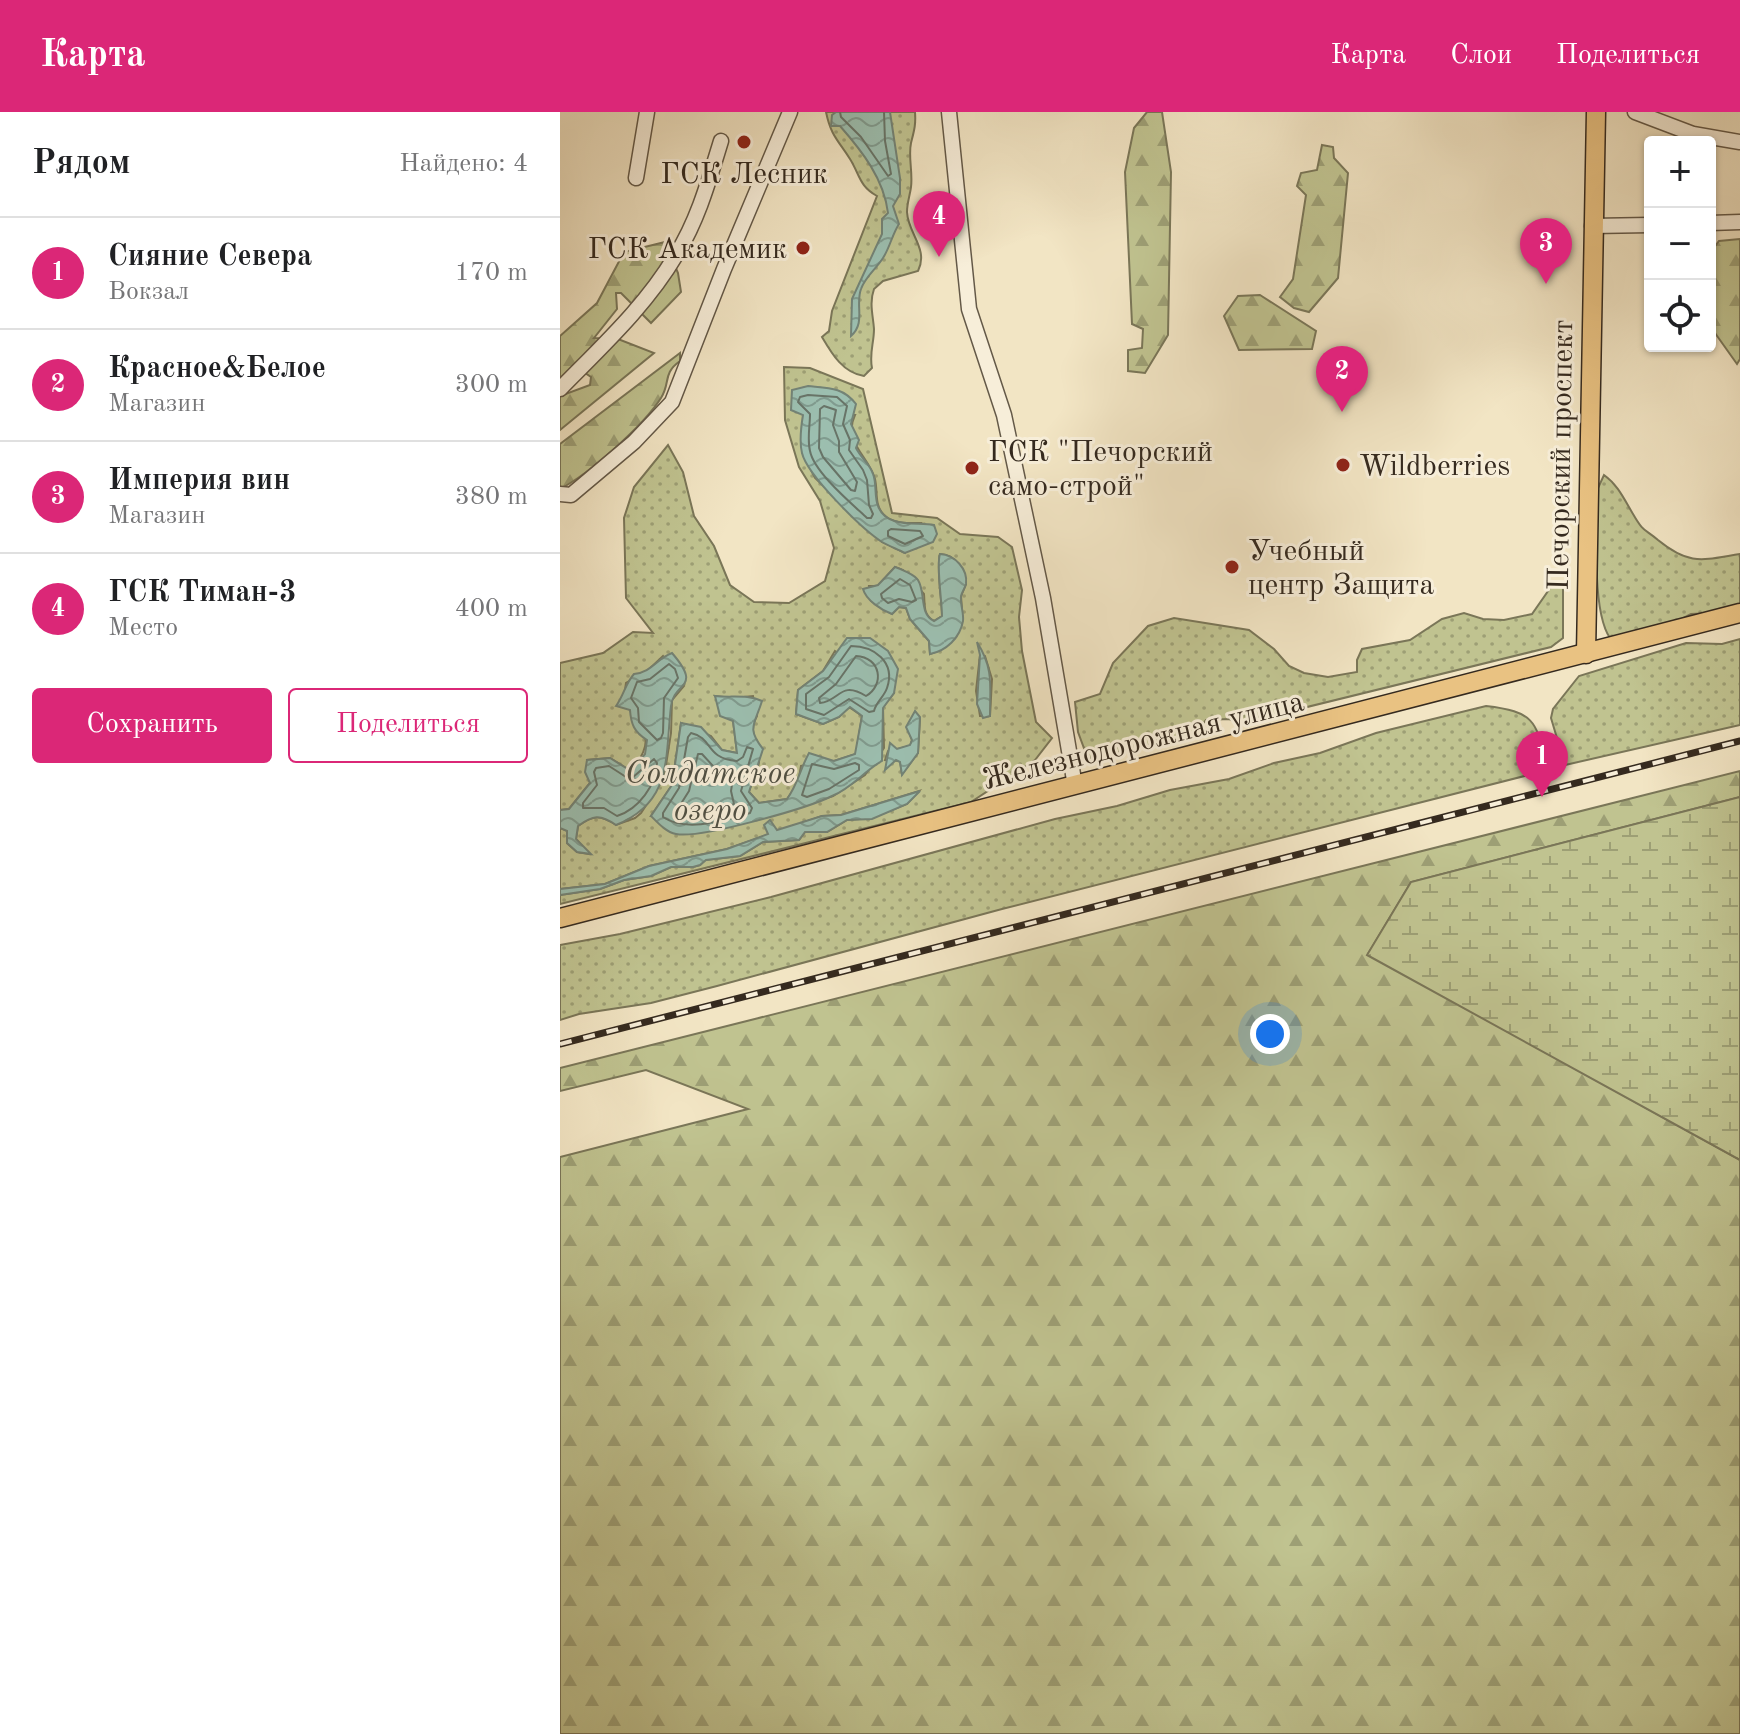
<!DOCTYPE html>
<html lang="ru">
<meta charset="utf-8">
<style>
:root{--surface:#fff;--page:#f6f6f6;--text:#202124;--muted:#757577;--line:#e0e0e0;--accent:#db2777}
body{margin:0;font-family:"Old Standard TT",serif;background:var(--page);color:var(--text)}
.controls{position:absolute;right:24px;top:24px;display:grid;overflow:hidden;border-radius:8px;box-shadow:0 2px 6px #0004}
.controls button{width:72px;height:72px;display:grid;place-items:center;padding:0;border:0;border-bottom:2px solid var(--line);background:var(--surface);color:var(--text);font:40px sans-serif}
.you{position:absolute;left:710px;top:922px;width:28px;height:28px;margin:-20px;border:6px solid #fff;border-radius:50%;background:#1a73e8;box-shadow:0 0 0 12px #1a73e833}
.badge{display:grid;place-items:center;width:52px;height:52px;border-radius:50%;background:var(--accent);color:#fff;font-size:26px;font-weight:700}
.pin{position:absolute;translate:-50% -66px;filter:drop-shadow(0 2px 4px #0008)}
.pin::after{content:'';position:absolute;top:42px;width:28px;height:24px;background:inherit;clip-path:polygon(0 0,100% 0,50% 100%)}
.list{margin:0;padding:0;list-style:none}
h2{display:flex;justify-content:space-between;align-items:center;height:104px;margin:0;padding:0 32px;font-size:34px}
h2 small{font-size:26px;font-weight:400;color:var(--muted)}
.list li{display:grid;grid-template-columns:52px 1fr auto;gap:24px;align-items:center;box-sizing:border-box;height:112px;padding:0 32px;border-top:2px solid var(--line)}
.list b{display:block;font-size:30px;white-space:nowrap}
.list p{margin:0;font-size:26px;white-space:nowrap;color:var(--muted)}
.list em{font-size:26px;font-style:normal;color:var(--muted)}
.actions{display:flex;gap:16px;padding:24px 32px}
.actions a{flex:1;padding:18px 0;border:2px solid var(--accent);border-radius:8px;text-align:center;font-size:28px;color:var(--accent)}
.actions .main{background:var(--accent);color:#fff}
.icon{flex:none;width:44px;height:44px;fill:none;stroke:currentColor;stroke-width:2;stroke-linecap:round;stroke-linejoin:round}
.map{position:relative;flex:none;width:1180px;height:1622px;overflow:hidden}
header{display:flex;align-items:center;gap:48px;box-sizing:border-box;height:112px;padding:0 40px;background:var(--accent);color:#fff}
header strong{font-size:38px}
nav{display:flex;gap:44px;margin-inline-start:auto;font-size:28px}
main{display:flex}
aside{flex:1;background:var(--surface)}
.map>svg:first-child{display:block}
.grass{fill:url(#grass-dots);stroke:#7a7658;stroke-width:2;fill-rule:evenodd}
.forest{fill:url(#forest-firs);stroke:#7a7658;stroke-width:2}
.wetland{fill:url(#wetland-marsh);stroke:#7a7658;stroke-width:2}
.water{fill:url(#water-waves);stroke:#738376;stroke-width:2}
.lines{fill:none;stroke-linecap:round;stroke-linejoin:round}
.shore{stroke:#687468;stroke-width:2}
.minor-casing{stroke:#645948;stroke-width:17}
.major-casing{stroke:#352a1f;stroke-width:21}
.minor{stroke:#f7eed9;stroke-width:14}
.major{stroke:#e9c282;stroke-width:18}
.rail-casing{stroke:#352a1f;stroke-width:7}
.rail{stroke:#f7eed9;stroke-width:4;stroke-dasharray:12;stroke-linecap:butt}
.poi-dot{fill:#8f2418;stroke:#f7eed9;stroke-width:3}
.labels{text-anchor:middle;stroke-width:6;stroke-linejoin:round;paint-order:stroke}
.poi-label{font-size:30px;fill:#352a1f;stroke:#f7eed9;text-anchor:start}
.street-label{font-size:30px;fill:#352a1f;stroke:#f7eed9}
.water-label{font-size:32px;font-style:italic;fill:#4f4f43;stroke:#f7eed9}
</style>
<header>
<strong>Карта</strong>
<nav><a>Карта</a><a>Слои</a><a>Поделиться</a></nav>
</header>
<main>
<aside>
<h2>Рядом<small>Найдено: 4</small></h2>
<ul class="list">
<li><span class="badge">1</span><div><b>Сияние Севера</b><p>Вокзал</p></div><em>170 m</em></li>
<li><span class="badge">2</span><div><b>Красное&amp;Белое</b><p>Магазин</p></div><em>300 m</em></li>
<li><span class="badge">3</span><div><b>Империя вин</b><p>Магазин</p></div><em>380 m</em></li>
<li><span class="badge">4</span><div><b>ГСК Тиман-3</b><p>Место</p></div><em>400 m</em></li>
</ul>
<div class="actions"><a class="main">Сохранить</a><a>Поделиться</a></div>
</aside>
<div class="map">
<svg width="1180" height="1622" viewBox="0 0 1180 1622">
<defs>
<pattern id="grass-dots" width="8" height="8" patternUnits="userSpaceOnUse" patternTransform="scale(2)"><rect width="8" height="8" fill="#c0c390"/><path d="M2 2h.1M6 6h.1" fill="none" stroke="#9d9f75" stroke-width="1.8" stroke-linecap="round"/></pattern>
<pattern id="forest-firs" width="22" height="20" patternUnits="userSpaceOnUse" patternTransform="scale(2)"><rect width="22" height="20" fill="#c0c390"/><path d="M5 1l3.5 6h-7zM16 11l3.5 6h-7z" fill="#9d9f75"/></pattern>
<pattern id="wetland-marsh" width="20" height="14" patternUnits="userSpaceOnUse" patternTransform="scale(2)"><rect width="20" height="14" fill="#c0c390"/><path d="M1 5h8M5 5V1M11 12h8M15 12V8" fill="none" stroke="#9d9f75"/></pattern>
<pattern id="water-waves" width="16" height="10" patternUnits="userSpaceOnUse" patternTransform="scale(2)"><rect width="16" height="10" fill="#9cbfb0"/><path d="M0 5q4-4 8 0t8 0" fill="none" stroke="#809b8f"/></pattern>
</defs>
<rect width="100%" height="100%" fill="#f2e5c4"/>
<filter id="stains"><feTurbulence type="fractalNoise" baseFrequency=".0025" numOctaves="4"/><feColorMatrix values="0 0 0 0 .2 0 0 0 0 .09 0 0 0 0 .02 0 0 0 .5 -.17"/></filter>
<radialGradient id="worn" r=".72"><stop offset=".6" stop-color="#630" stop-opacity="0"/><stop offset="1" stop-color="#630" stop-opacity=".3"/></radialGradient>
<g class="grass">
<path d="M266,0H355C356,13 354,19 351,31C348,45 353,60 351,75C350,83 347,91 347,100C348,122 369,137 358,159L323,169L314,177C309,191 313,203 314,217C314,231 309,242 312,256L304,264C283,261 272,242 262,225L269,219L272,199L317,84C299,74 300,63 290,47C278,28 271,24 266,0Z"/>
<path d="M224,255L250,256L303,277L332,401L377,406L400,422L438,425L452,435L462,478L459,505L462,539L476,610L492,626L475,648L411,690L0,792V783L40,777L64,768L91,764L111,755H133L140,753L145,748L180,744L203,730L239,728L245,720H267L287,708L312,706L347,692L359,679L281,703L262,704L167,737L89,754L45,772L0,777V716L8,719L7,731L17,740L29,742L16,727L18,714C33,703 40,702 56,713L75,706L81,701L104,666L111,621L112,588L124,574L103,544L86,560L66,571C58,614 110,612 71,659L50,646L27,648L30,671L9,697L0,698V551L43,541L73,520L93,521L66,486L64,406L74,375L108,333L123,360L134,404L154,434L170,473L194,490L229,491L265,469L274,436L260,389L239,355L225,308ZM243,303H295C282,330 309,344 315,367C318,380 314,393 324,403C332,412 350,411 361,411L345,441L322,430L255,366L242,340ZM380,442C395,442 405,458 406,472L401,484L402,498L381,538L370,542L369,529L350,507L346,496L339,495L332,502L311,489L309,474H318L335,455L343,458L364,482C365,494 363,503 374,509L382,504C382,486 376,458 380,442ZM275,539L334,581L323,595L324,636L305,663L273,684L200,707L91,704L112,673L121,611L151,624L162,638L177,641L173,609L155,584L173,586L193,584L197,604C187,621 199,631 199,649C199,658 191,671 189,680L199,691L227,687L238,671L241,654L274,649L296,642L302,604L289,595L279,605L263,612L236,602L238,578L263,559ZM420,543L425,544L432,567L430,604H420L416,579ZM355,600L360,606L358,641L342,662L340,649L325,648L328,639L350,634L352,628L347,615Z"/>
<path d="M1044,363C1058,373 1064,387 1073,402C1084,421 1084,416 1098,428C1130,454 1142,448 1180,442V493L1153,501L1131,502L1110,513L1050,526C1031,499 1037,411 1038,376Z"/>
<path d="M993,472H1003V526L991,535L678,612L669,607L646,608L634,622L528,647L518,620L515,590L540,582L553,551L588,514L614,506L689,518L714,537L729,554L744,561L768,565L797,560V548L802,537L850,528L882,507L904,501L923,507L944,508L972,502Z"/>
<path d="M1180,527V613L1005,653L991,606L993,597L1019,564L1126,531L1162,532Z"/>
<path d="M926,594C978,600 976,611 988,658L442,797L157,874L91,891L19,902L0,908V833L60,822L211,785L495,707L557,694L610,678L669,667L714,651L760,641L816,621Z"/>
</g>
<g class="forest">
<path d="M587,0H602L611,60L608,223L585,261L568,259V238L582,236L583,217L572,212L565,60L574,16Z"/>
<path d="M762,33L773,35L774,46L788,61L778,166L749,200L734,196L720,185L733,167L746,83L737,74L741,61L757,58Z"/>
<path d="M1180,127V247L1177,252L1150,214V141L1159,129Z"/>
<path d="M105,130L118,161L121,180L91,211L61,181H56L57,197L34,226L58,227L94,241L0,318V284L30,273L31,265L25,261L0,275V224L37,191L64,140Z"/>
<path d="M700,183L756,219L752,237L679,238L664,204L678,184Z"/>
<path d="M120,241V249C102,262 111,270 101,286C83,314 29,362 0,377V332Z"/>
<path d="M1180,659V685L851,770L808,842L1180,1048V1622H0V1045L188,997L86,958L0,979V956Z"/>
</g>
<path class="wetland" d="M1180,685V1048L807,843L851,770Z"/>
<g class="water">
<path d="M276,0H330L340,66V82L333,94L339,112C332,123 330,135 323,146C316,157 305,165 301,177C295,193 306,211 291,224L292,187L322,122V107L328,101C324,67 302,39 280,14H271L272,3Z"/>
<path d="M248,274C268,276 283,275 296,292L291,312L299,328L296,336C301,346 310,352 313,362C317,372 314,384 318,394C326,416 355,410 374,413L377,422L373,430L345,441C337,437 329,434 322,430C302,417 247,363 242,341C239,329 241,315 243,303L231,298L232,278Z"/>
<path d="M380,442C395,443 408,457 406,472C405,476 402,480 401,484C400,492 404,501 403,509C400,526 386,539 370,542L369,529L350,507L346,496L339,495L332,502C321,498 306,488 303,477L318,473L335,455C341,457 355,463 358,468C366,481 359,502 374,509L382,504C382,489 376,452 380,442Z"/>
<path d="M287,526H310L328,539L338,557L334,581L323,596L322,649C304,659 292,676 272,684C248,696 140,727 116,722C106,720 98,711 91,704L112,673L121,611L141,615L162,638L177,641L173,609L160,604L155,584C170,586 188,582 202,589C195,612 186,616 203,637L189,680L199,691L227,687C238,672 240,657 249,641L274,649L295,642L302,604L290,595L279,605L263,612L236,602L238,578L263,559Z"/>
<path d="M417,530C434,557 430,574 430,604L423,606L417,592L420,543Z"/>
<path d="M112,541C143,577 114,569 111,594C105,645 113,690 56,713C40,702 33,703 18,714L16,727L31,742L17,740L7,731V719L0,716V698L9,697L30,671L25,660L27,648L50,646L71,659L85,642L87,628C74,620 71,612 70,598L56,594C64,583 65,572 74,562C92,560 96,547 112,541Z"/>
<path d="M355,599L360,605L358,641L342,663L340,650L336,648L325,658L330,631L337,637L350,633L352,628L346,615Z"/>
<path d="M360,679L347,692L312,707L287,708L267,720H245L239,728L203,730L180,744L146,748L140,753L133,755H111L91,764L64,768L40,777L0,783V777L45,772L89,754L167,737L208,722L204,713L210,708L217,718L262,704L281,703Z"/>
</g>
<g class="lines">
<g class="shore">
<path d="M280,0L281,5L301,25L328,64L331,62L325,29L324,0"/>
<path d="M248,283L277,285L287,294L283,312L290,328L289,338L303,358L307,368L309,393L313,402L311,406H307C291,391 254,360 250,339C247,327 250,314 250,302L238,290L240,285Z"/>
<path d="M264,294L276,298L273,313L279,329V340L297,370L295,379L291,378L263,345L259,336L260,297Z"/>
<path d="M331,417L360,419L363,424L345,432L328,424V419Z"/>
<path d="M340,467L350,473L356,488L352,490L339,487L328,491L322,486L321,482Z"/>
<path d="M291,534C314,534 336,550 327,576C324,585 316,590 314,599L309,600L289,587L264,603L246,597V582L269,565Z"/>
<path d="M296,544C321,545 325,573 306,584C280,568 280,589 260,591L259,586L276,572Z"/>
<path d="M109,552L115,557L118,566L104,586L103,621L101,626L97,628L79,610L78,596L71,586L77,570L90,567Z"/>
<path d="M131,621C154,626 144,646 177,649L183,645L187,635L193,637L181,679L192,696L190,701C164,708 127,721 103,705V701L119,676L128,625Z"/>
<path d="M138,642H142L153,654L174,660L171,679L174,692L146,701L120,703L117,698L129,679Z"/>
<path d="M94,647L97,651C96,673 79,697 57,704L44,696H23V691L37,673L34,660L36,656L49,654L66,665L72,666Z"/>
<path d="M295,651L299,653V658L269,677L247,685L242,683L252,652L274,657Z"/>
</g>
<g class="minor-casing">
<g id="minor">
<path d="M389,0L409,197L444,303L483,486L515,674"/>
<path d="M1075,0L1133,22L1180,30"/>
<path d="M76,66L87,0"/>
<path d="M1150,111L1180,110"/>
<path d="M1032,114L1090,113"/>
<path d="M0,277C41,235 86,194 116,143C138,108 149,68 161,29"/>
<path d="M0,382L11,383L74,330L112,290L164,157L230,0"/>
</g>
</g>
<g class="major-casing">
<g id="major">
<path d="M1026,542L1036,0"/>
<path d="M0,806L1180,501"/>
</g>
</g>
<use href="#minor" class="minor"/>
<use href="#major" class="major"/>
<g class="rail-casing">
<path id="rail" d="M0,932L1180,629"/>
</g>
<use href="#rail" class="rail"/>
</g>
<g class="poi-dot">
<circle cx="184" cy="30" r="8"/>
<circle cx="243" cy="136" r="8"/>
<circle cx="783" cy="353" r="8"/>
<circle cx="412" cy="356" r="8"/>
<circle cx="672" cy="455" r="8"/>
</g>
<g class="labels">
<g class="poi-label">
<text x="184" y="71" text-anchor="middle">ГСК Лесник</text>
<text x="227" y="146" text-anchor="end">ГСК Академик</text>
<text x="428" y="349">ГСК "Печорский<tspan x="428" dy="34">само-строй"</tspan></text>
<text x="799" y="363">Wildberries</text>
<text x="688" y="448">Учебный<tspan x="688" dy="34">центр Защита</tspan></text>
</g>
<g class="street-label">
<text transform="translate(1000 343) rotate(-89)" y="10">Печорский проспект</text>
<text transform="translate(583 628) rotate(-14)" y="10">Железнодорожная улица</text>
</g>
<g class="water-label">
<text x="150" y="671">Солдатское<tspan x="150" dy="37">озеро</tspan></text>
</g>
</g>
<rect width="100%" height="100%" filter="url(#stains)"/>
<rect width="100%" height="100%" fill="url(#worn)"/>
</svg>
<div class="controls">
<button>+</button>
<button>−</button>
<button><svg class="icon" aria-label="locate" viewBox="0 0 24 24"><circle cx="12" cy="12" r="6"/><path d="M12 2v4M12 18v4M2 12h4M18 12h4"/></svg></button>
</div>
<div class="you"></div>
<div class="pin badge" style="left:982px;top:685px">1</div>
<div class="pin badge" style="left:782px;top:300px">2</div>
<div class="pin badge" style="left:986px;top:172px">3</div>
<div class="pin badge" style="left:379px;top:145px">4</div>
</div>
</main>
